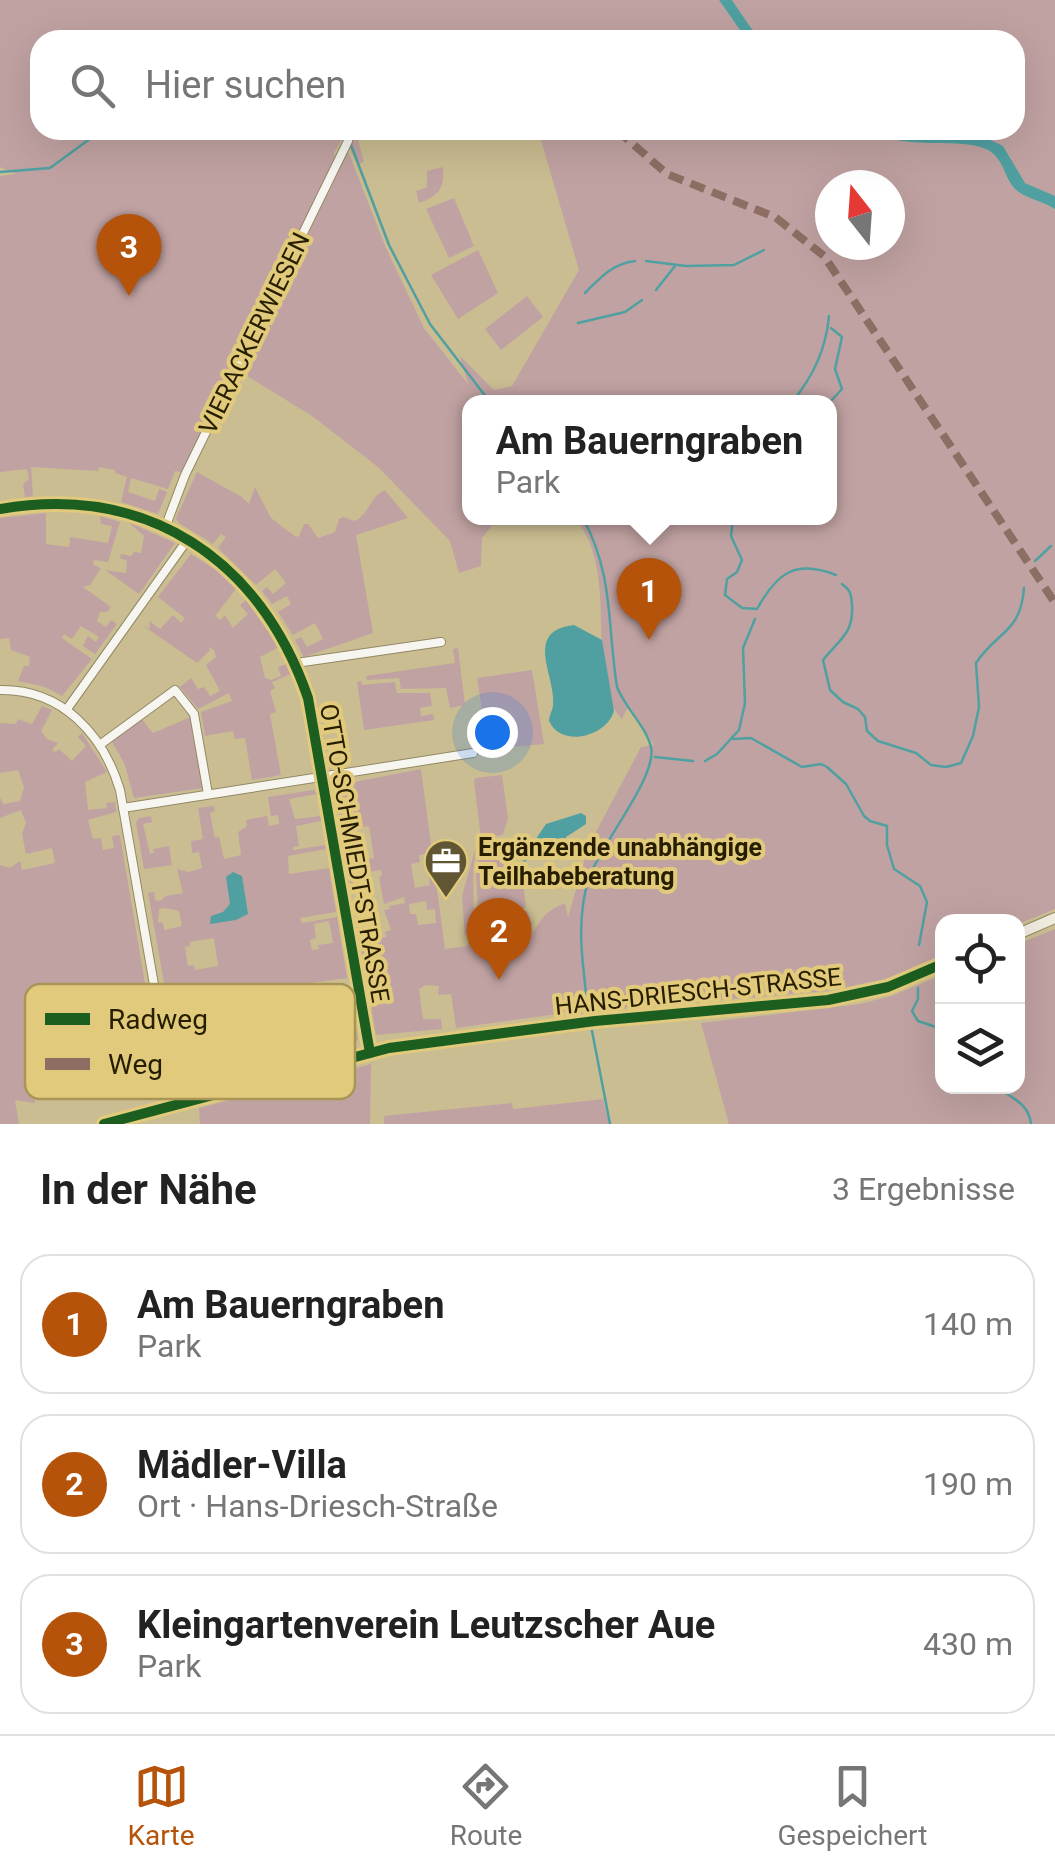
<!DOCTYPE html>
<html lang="de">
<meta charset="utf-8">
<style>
:root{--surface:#fff;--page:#f6f6f6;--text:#222;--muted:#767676;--line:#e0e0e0;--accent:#b45309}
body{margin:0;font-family:Roboto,sans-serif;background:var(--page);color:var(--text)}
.controls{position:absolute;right:30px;bottom:30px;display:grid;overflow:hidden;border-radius:20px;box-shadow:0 10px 40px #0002}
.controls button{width:90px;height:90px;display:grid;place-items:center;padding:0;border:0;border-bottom:2px solid var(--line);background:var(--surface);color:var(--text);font:50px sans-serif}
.compass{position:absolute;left:815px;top:170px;width:90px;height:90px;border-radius:50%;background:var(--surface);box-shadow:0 10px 40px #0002;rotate:343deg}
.you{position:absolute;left:492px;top:732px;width:35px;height:35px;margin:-25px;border:8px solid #fff;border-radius:50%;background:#1a73e8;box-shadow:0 0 0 15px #1a73e833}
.badge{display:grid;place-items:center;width:65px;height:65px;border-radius:50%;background:var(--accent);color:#fff;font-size:32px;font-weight:700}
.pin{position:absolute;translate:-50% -82px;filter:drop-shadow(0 2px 5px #0008)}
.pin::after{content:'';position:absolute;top:52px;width:35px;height:30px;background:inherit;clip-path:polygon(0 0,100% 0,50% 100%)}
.popup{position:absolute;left:462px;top:395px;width:375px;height:130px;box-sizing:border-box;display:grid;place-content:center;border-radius:20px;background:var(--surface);filter:drop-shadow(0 2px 8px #0005);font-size:32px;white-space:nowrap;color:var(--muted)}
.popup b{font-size:38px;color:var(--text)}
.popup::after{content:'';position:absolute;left:50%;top:100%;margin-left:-20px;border:20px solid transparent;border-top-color:var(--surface)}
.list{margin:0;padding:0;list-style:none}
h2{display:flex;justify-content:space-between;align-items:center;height:130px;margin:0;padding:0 40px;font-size:42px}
h2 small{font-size:32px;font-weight:400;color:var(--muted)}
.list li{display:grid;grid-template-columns:65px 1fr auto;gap:30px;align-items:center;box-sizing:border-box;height:140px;margin:0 20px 20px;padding:0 20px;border:2px solid var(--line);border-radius:30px}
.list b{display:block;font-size:38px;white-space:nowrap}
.list p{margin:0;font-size:32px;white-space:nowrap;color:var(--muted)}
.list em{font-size:32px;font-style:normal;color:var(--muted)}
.icon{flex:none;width:55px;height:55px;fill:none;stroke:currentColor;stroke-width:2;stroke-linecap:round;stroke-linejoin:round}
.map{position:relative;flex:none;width:1055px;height:1124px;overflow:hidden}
.search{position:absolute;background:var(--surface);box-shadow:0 10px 40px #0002;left:30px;right:30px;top:30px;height:110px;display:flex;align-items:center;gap:25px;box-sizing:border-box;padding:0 35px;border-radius:30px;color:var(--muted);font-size:38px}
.sheet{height:610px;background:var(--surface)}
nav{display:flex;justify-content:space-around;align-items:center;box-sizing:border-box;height:140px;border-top:2px solid var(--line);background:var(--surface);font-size:28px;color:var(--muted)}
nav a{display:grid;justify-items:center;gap:5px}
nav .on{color:var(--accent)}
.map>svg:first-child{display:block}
.green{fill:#c1a2a2;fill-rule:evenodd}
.water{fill:#50a0a1}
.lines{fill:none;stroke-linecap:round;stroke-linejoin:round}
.stream{stroke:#50a0a1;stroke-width:2.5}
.street-casing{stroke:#928864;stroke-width:10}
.secondary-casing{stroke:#928864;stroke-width:12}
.street{stroke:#f7f5ef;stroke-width:8}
.secondary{stroke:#efebde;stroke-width:10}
.quiet{stroke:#8d6e63;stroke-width:8;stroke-dasharray:15 8;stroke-linecap:butt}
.cycleway-casing{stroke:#e1ca7b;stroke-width:16}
.cycleway{stroke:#1b5e20;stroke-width:10}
.labels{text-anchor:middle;stroke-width:8;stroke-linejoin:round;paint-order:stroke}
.street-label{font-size:25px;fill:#271e00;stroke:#e1ca7b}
.poi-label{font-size:25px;font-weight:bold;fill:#271e00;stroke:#e1ca7b;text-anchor:start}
.key{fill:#e1ca7b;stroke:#a99656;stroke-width:2.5}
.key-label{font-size:28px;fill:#271e00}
</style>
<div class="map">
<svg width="1055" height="1124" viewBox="0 0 1055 1124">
<rect width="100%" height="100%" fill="#cabd92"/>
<g class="green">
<path d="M0,0H719L747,40H40V130H363L357,136L364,162L358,164L343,137L334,153L335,160L244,344L234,345L231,352L237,358L184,473L175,471L168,489L131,478L128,492L155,501L159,489L167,492L158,514L121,502L127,477L115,473V470L99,467L98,471L31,467L33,496L25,497L23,484L29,479L27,469L0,472V176L16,174L0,167Z"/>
<path d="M732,0H1055V196L1025,183L1003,146L913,130H1015V40H764L751,28Z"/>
<path d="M538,130H874C901,152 960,136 988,150C1003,157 1004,176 1014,188C1023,198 1043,201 1055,209V909L1018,924V922H942V955L885,979L827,991L572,1012L456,1028L451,994L438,995L439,986L426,985L419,989L423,1019H441L442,1029L376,1035L360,941L386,937L385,932L391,930L384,910L390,909L389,906L405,903L404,897L384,904L379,877L382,876L381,870L356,874L357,882L350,883L347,863L374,858L369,826L341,830L334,786L421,769L445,949L467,946L478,917L527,911L532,924L530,937C543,918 541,914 565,903L568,917L589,845L641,747L654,745L629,705L622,719C582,676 622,574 575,518H829V402H469V518H498L482,538L481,566L459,573L450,541L378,467L312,416L242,373L348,151L386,248L424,328L468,384L460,356L494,390L512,386L579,270ZM830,185H890V245H830ZM426,854L430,885L415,888L411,864L420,862L419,855ZM426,901L427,910L435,909L436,923L418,925L416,914H410L409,904Z"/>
<path d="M443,167C445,188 439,196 419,203L416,191L427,187V171Z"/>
<path d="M454,198L474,246L449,258L426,209Z"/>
<path d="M478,250L498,293L458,319L431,275Z"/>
<path d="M527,296L543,317L501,350L485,329Z"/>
<path d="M197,472L242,497L249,504L255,487L271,518L296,537L299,536L304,524H308L318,538L335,532L339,519L343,517L355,521C370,513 370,496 385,490L408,518L356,535L373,633L304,657L295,640L301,637L307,647L323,639L315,623L293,635L278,612L291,604L287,596L272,604L262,591L267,587L273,594L286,583L275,569L256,585L218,548L226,537L221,534L213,544L179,523L176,518Z"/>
<path d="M46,513V544L69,547L70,537L108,543L112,526L101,524L100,516L120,522L108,562L94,560L93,565L101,568L90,585L83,587L111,607L107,612H100L97,621L106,627L111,620L117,624L95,654L83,646L88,636L96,642L99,637L81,626L72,639L64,634L62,638L92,659L62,696L45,687L18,681L24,666H29L30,657L11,650L9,638L0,639V518Z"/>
<path d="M128,522L175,543L139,594L105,570L126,573L127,561L120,558L121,554L131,556L134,552L141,553L144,536Z"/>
<path d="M191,554L216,570L236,589L215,616L220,620L225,615L233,628L248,614L240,605L246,600L279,647L260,657L265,678L271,680L281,676L278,667L287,664L291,674L272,682L275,688L270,691L276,712L270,714L281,775L252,780L245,738L235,739L233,731L205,736L201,712L232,701L229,693L198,709L180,687L191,678L198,689L204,687L210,696L220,691L206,665L216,657L214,650L209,647L210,650L197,663L142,625L150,629L149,621L160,629L173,615L181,623L185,618L158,597Z"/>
<path d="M458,648L465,705L450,708L446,688L401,689L399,678L367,680L366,676L455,663L453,649Z"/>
<path d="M532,670L544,744L488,749L477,678Z"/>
<path d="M361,681L362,685L395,682L397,693H430L432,706L420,708L421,716L433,714L434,720L364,730L357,682Z"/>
<path d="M42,706L52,710L41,731L47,739L58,743L52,750L55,752L59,749L72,761L86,746L78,737L82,733L107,772L85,782L88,810L107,808L106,803L115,802L116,812L88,820L93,839L101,838L103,850L114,848L112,836L120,835L148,1002L141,1003L139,995L124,997L122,1004L127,1017H109L111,1024L127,1021L131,1041L147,1038L146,1027L152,1026L155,1043L120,1050L122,1060L137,1058L139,1066L152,1064L150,1049H156L164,1092L149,1099L147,1092L157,1090L154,1075L136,1080L138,1094L125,1095L121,1074L95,1078L93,1074L71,1083L60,1081C59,1068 65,1058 64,1049C63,1034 49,1015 42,1003L34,1010L47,1034L40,1044L44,1056L33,1076L35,1103L15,1100L19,1124H0V865L10,868L20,861L22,870L55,863L52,848L26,854L22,834L26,823L21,810L0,818V797L3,804L20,801L24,787L18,770L0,773V723L16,724L18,719L32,724Z"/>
<path d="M191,717L204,788L134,798L125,765L111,740L141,718L153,733Z"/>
<path d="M502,775L508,818L503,835L481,839L474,782L475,778Z"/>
<path d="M314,790L317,794L289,799L295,819L320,816L321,821L296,826L299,846L293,847V850L325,845L326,849L288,856L289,874L329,868L336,912L300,918L302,923L337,917L347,978L296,985V991L327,989L330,1005L325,1006L324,1021L338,1020L339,1024L347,1023L344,1004L338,1005V1001L351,999L358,1039L355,1044L241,1074L239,1064L259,1054L256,1042L252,1040L271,1035L268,1015L224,1024L231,1077L183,1088L148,893L154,892L155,900L160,901L166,896L183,893L177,869L189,872L202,868L199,852L192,853L191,841L203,839L198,808L214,806L215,811L210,813L215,838L219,837L224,859L241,855L238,832L247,826L246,820L267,816L269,826L279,824L278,815L271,816L268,797ZM165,908L179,911L182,926L164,930L163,923L158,922L159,909ZM329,921L333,943L318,945L319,949L312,950L310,940L316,938L314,924ZM214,938L218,966L195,970L194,965L188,966L185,947L190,946V942Z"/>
<path d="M151,816L152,822L143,824L150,854L154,853L153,849L169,846L172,865L144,869L136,823L139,818Z"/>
<path d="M482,842L509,847L522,874L526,908L478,913L476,870Z"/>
<path d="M477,843L473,871L474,916L465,937L462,896Z"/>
<path d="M1055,929V1124H729L701,1023L860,1004L891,996L942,975V1086H1018V944Z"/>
<path d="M371,1064L370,1124H200L199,1108Z"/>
<path d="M603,1099L609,1124H384V1116L512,1103L513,1109Z"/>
</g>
<g class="water">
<path d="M719,0H732L751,28L764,40H747Z"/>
<path d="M874,130H913L988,139L1003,146L1025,183L1055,196V209C1043,201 1023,198 1014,188C1004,176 1003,158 988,150C961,136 900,152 874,130Z"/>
<path d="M574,625L602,640L614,711C607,736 562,749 549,721C549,716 552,711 553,706C557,677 522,631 574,625Z"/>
<path d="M581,813L586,816V824L566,837L561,856L554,858L550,851H543L524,862L523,858L546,824Z"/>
<path d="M233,872L242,876L248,914L236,920L210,924L211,916L223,912L230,904L226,877Z"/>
</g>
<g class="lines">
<g class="stream">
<path d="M351,145L389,245L430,324L490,402"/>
<path d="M0,172L50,168L102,130"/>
<path d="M646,261L686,266L734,265L764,250"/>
<path d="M656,290L675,266"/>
<path d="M585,293C601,277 612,264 635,261"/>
<path d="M578,323L625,312L642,300"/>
<path d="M792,402C813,377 826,350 829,316"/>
<path d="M829,403L842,389L835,369L842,337L831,328"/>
<path d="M583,518C614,576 607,624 617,687C625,708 646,726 651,747C658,776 600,845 589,878C575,921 583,966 588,1009"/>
<path d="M733,518L731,536L742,560L737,572L727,579L725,595L742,608L757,609C777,573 795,559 836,575"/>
<path d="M1035,561L1051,546"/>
<path d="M842,584C851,591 851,593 852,605C854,633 840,639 823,660L830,690L843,702L858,709L865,717L867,731L878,741L916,753L931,765L946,767L961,763L973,736L979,707L976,663C996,632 1021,633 1024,588"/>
<path d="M733,739L751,738L802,767L821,764L827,767L846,784L864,816L870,821L887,826V845L894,869L920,886L927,902L919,945"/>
<path d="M655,757L693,761"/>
<path d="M705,761L717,754L739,730L745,703L743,648L755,619"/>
<path d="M918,988V999L912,1011L918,1021L942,1029"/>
<path d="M592,1031L610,1124"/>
<path d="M995,1086C1010,1097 1029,1103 1031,1124"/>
</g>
<g class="street-casing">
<g id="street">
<path d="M0,509C148,484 260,559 308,698L370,1053"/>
<path d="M165,528L185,475L348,141"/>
<path d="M296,663L441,642"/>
<path d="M0,690C62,689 103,734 120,790L175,1105"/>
<path d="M67,709L188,539"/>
<path d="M101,744L175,690L194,714L208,794"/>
<path d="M123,808L473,753"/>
</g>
</g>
<g class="secondary-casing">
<g id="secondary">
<path d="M1018,934L1055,918"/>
<path d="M104,1124L389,1048L595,1021L828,1000L888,987L942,964"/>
</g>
</g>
<use href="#street" class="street"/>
<use href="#secondary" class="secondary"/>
<path class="quiet" d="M617,130L667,174L775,217L824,256L1055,603"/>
<g class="cycleway-casing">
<g id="cycleway">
<path d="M0,509C148,484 260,559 308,698L370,1053"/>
<path d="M104,1124L389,1048L595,1021L828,1000L888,987L942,964"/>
</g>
</g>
<use href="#cycleway" class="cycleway"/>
</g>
<defs>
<g id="office-pin" transform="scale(2.25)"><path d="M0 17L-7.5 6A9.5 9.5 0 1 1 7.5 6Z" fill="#605633" stroke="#e1ca7b"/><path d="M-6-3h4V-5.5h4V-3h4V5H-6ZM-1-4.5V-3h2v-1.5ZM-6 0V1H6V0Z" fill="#fff"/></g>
</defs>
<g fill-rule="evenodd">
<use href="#office-pin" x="446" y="861"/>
</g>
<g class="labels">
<g class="street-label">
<text transform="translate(254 333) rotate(-64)" y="9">VIERACKERWIESEN</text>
<text transform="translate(355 853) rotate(80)" y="9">OTTO-SCHMIEDT-STRASSE</text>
<text transform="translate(698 991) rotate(-6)" y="9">HANS-DRIESCH-STRASSE</text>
</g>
<g class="poi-label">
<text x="478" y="856">Ergänzende unabhängige<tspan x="478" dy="29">Teilhabeberatung</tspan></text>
</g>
</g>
<rect x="25" y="984" width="330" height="115" rx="15" class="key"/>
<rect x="45" y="1013" width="45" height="12" fill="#1b5e20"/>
<rect x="45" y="1058" width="45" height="12" fill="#8d6e63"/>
<g class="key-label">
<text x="108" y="1029">Radweg</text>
<text x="108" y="1074">Weg</text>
</g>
</svg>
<div class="controls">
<button><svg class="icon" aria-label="locate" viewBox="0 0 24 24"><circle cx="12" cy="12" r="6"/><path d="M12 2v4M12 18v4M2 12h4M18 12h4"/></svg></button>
<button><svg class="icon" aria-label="layers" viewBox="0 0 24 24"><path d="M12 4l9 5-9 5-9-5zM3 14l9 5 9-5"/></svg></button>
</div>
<svg class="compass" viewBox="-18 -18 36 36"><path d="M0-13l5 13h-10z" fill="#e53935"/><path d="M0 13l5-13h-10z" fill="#767676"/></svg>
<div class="you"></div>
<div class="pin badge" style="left:649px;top:640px">1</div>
<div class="popup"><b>Am Bauerngraben</b>Park</div>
<div class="pin badge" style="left:499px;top:980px">2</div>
<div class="pin badge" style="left:129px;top:296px">3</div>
<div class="search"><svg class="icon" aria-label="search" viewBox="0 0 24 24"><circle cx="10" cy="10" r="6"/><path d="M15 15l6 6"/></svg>Hier suchen</div>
</div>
<section class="sheet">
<h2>In der Nähe<small>3 Ergebnisse</small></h2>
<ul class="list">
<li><span class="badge">1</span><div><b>Am Bauerngraben</b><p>Park</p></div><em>140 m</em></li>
<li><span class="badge">2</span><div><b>Mädler-Villa</b><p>Ort · Hans-Driesch-Straße</p></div><em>190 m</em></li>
<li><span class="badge">3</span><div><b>Kleingartenverein Leutzscher Aue</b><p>Park</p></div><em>430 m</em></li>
</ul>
</section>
<nav>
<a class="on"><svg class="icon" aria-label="map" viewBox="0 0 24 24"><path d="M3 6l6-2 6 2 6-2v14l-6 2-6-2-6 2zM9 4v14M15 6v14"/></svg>Karte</a>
<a><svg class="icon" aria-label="directions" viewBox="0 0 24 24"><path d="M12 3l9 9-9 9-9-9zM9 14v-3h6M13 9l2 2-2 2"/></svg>Route</a>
<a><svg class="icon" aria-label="saved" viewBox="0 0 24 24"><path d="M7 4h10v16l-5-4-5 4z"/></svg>Gespeichert</a>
</nav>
